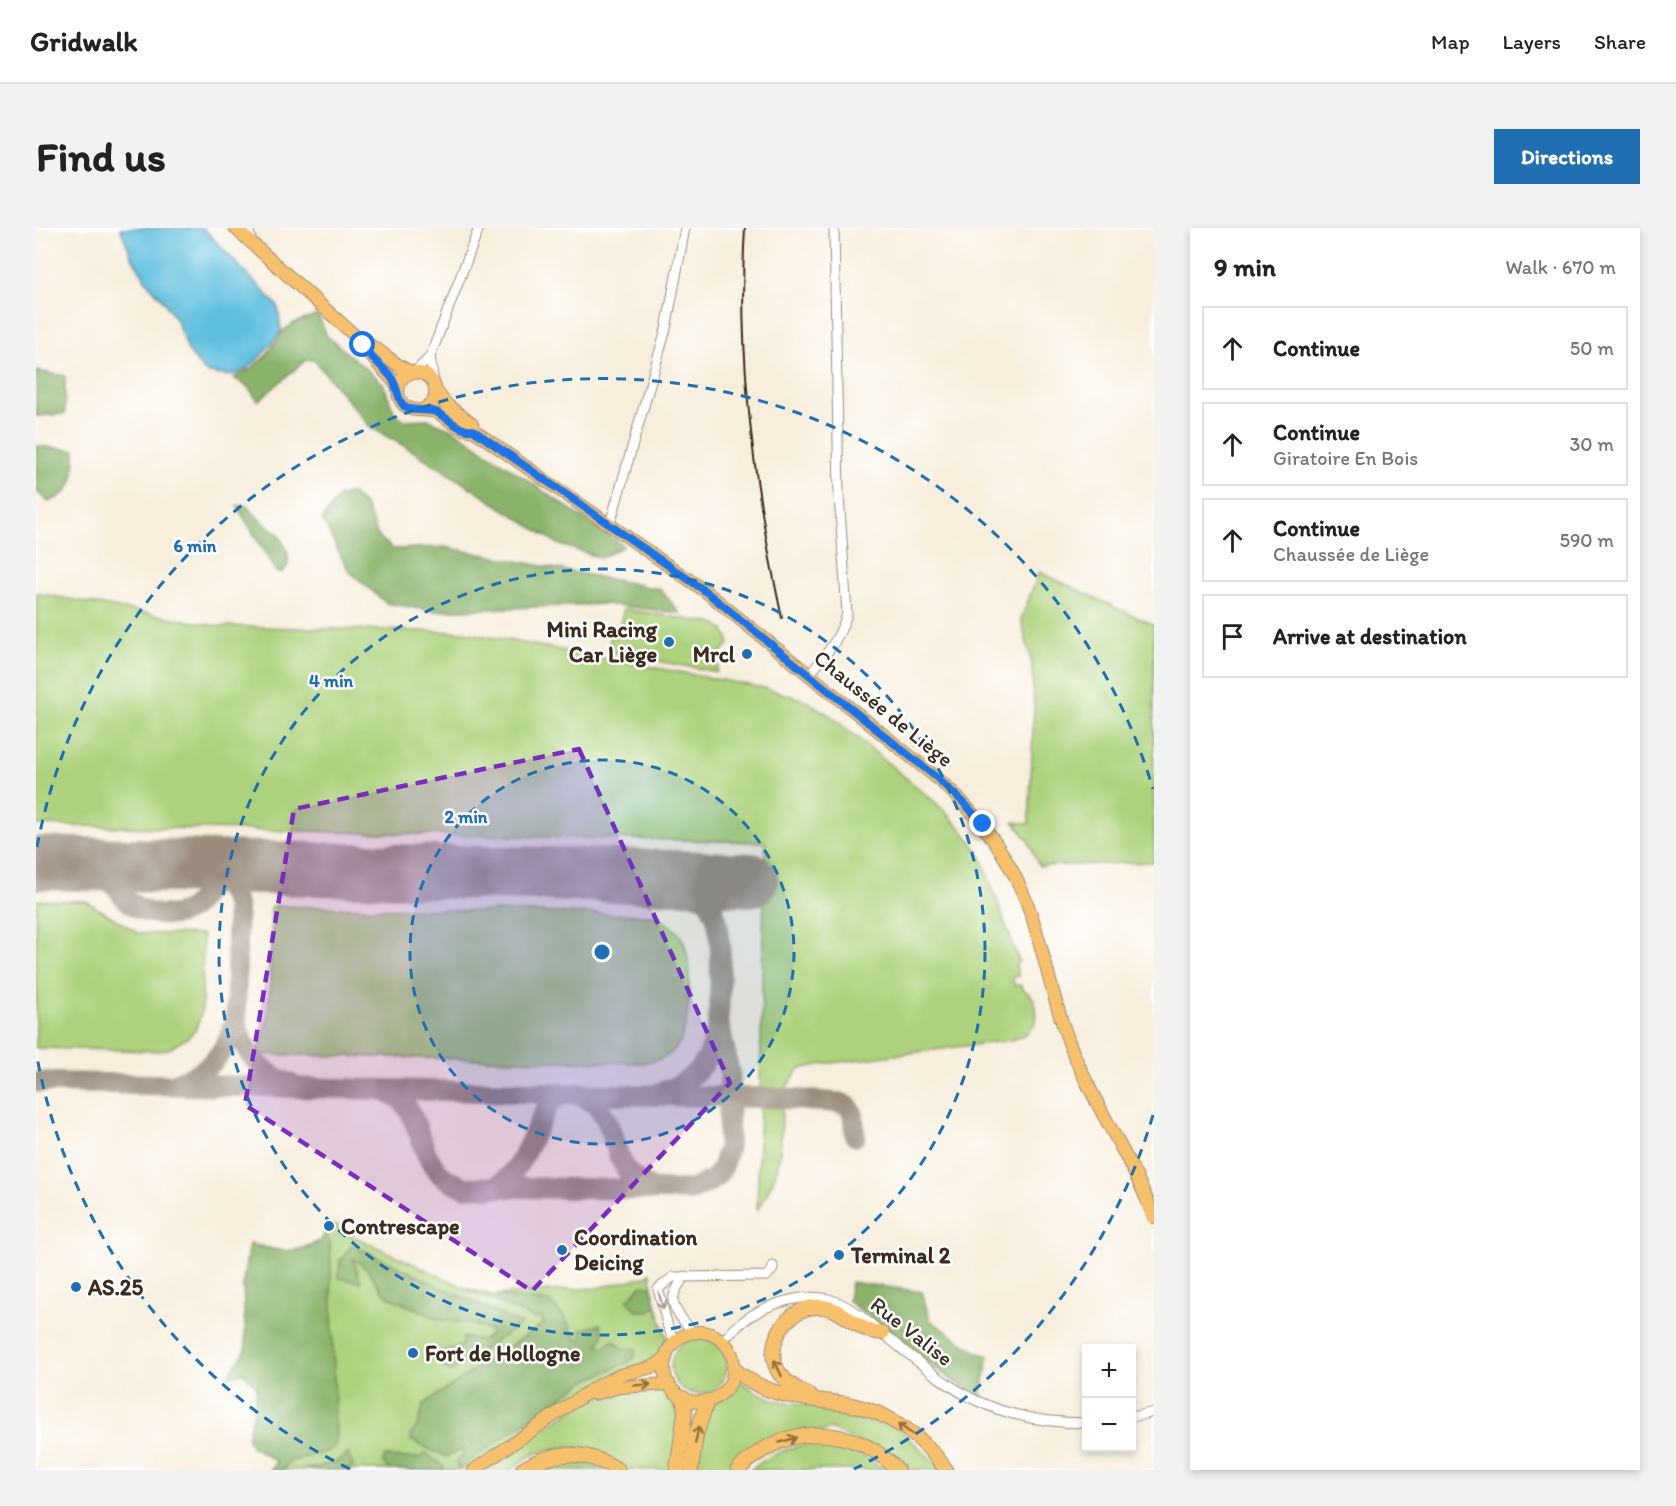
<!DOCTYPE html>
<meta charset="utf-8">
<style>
:root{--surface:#fff;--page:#f2f2f2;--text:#222;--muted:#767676;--line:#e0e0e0;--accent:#1f6fb2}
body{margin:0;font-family:Itim,sans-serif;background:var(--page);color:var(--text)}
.controls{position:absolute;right:18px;bottom:18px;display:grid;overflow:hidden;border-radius:0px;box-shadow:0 3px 9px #0003}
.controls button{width:54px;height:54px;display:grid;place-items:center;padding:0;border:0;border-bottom:2px solid var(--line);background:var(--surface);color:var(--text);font:30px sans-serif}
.stop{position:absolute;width:18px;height:18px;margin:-14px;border:4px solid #1a73e8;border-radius:50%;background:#fff}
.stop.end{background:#1a73e8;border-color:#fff;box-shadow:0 2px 6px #0008}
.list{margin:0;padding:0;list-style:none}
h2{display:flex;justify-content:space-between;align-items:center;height:78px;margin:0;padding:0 24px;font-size:26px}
h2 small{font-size:20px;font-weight:400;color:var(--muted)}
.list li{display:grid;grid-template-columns:39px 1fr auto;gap:18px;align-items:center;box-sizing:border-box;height:84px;margin:0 12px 12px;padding:0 12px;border:2px solid var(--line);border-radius:0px}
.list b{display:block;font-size:22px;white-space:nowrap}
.list p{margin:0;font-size:20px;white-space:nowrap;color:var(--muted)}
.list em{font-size:20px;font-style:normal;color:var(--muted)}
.icon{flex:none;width:33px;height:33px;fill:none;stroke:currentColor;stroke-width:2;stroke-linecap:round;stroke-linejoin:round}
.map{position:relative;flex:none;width:1118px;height:1242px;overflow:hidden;border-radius:0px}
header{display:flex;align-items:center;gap:36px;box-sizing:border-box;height:84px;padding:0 30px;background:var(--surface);border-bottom:2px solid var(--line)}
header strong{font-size:28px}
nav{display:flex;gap:33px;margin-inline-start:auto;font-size:21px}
.intro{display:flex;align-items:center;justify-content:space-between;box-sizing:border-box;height:144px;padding:0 36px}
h1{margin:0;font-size:42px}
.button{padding:15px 27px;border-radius:0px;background:var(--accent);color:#fff;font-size:21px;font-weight:700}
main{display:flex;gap:36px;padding:0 36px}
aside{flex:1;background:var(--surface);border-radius:0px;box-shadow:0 3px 9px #0003}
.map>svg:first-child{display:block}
.green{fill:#add17b;stroke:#747e4c;stroke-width:1.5}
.forest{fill:#8ab36b;stroke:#626e44;stroke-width:1.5}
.water{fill:#60bfde;stroke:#4e747e;stroke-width:1.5}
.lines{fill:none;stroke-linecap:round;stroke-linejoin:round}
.taxiway{stroke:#998c7e;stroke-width:21}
.runway{stroke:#998c7e;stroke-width:54}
.minor-casing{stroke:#998c7e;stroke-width:11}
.major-casing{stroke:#998c7e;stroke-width:14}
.highway-casing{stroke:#998c7e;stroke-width:16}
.minor{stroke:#fff;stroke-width:9}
.major{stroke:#f7c06c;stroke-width:12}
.highway{stroke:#f7c06c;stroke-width:14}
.rail{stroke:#3b2a1e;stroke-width:2}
.oneway{stroke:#a79f9a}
.oneway2{stroke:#906e41}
.route{stroke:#1a73e8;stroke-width:8}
.marked{fill:#7b2cbf;fill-opacity:0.2;stroke:#7b2cbf;stroke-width:4.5;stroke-dasharray:12 8;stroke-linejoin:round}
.ring{fill:none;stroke:#1f6fb2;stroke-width:3;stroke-dasharray:10 8}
.poi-dot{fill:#1f6fb2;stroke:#fff;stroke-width:2}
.labels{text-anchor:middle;stroke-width:5;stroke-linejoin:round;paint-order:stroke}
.poi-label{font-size:22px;font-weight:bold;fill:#3b2a1e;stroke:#fff;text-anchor:start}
.street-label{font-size:22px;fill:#3b2a1e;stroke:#fff}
.centre{fill:#1f6fb2;stroke:#fff;stroke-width:3}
.ring-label{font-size:18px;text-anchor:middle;font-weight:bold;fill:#1f6fb2;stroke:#fff;stroke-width:5;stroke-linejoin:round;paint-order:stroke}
</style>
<header>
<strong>Gridwalk</strong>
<nav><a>Map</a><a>Layers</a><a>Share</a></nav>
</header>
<div class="intro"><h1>Find us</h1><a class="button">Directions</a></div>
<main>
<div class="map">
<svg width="1118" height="1242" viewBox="0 0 1118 1242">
<rect width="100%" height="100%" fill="#fff"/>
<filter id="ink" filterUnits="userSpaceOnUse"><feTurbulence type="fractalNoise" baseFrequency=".0167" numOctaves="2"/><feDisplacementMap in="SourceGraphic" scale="12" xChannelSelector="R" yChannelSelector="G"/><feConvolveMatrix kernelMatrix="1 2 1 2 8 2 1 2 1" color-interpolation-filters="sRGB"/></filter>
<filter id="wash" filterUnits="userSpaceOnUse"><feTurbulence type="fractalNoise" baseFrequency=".008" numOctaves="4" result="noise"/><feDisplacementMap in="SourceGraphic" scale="24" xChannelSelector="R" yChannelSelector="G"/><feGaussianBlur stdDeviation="1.35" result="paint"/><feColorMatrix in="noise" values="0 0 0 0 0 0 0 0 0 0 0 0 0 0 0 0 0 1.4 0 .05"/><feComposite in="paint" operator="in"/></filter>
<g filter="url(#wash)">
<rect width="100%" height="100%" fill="#f7eedd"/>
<g class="green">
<path d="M1003,344L1118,397V634L1003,638L992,612L978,594L993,596L998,480L996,437L985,391Z"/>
<path d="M0,365L181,398L428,404L728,460L769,472L795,488L899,574L921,596L935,613L945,629L983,733L980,737L982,748L976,750L979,758L984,757C988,764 991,763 995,768C1001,773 1001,787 1000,794L991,806L976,812L787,836L763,841L748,863L724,861L729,614L0,597Z"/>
<path d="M588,381L680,396L687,401L693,412L692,417L683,426L681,444L572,424L576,398H583Z"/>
<path d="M0,672L50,673L102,705L167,707L166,783L160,801L151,810L135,820L124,823L0,820Z"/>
<path d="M235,678L616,687C627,692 638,699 645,709C658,728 655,798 642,817C634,830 620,833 606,835L220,826C239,801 234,712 235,678Z"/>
<path d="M724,876L746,880C744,928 748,940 721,982Z"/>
<path d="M295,997H302L308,1004L432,1061L458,1067L561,1060L608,1049L615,1045L616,1064L631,1111L620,1133L582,1145L429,1242H235L240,1233L243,1220L210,1122L207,1055L213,1016L252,1024L262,1022L286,1012L292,999Z"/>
<circle cx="663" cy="1138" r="28"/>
<path d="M702,1152L719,1163L738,1172L818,1184L860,1198L907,1242H868L858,1232L794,1201L699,1236L694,1242H659L668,1193L677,1176L696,1163Z"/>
<path d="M626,1159L643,1173L646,1180L637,1242H593L565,1224L531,1219L511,1222L494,1228L475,1242H447L546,1175L578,1163Z"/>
<path d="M776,1215C805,1216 826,1224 849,1242H714C734,1227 751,1219 776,1215Z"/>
<path d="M526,1233C542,1233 555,1236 570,1242H499Z"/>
</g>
<g class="forest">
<path d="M282,87L291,108L347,155L358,184L368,192L391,191L418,202L588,318L565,330L524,317L377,223L334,199L278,132H270L222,173L212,159L198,150L216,140L230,128L247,103L258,95Z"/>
<path d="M0,143L29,148V186L0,188Z"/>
<path d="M0,218L39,222C39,247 39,265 12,274L0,263Z"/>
<path d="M315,265L330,279L342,308L357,321L409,319L624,361L644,385L570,376L398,383L350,375L313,343L286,292L302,269Z"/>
<path d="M209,277L229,296L243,306L252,325V337L247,344L241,345L201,278Z"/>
<path d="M288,1007L294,1013L300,1216L293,1223L252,1234L247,1242H235L240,1233L215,1218L211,1209L217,1188L221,1159L207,1145L191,1149L210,1122L207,1055L213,1016C236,1021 251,1027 274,1018C280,1015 285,1014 288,1007Z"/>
<path d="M316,1017L480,1094L485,1096L414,1144L397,1131L408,1122L416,1121L427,1116V1109L446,1112L453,1108L455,1103L437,1096L404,1092L355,1070C340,1061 337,1040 317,1031L325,1054L303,1050L304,1033Z"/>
<path d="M815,1054L886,1064L894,1092L941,1124L953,1128L945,1169L917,1153L812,1073Z"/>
<path d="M606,1057L616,1059L621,1079L612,1083H602L591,1072Z"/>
<path d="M431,1061L458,1067L514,1074L528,1089L542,1113L546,1110L545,1102L564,1096L567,1108L562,1117L570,1118L577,1112L587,1120L600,1121L599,1129L591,1135L549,1153L422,1241L420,1234L428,1227L426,1221L410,1229C399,1223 387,1219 375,1212L374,1207L381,1199L388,1176L508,1095L504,1089L499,1091Z"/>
<path d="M390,1225L408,1239L405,1242H353L347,1234L349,1228C360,1231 371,1229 383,1230Z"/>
<path d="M312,1226L317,1238L311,1242H265L297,1236Z"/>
</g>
<path class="water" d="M84,0H167L242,78L245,103C232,120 218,141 197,147C189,149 177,145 169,144L153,124L140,92L126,71L111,54L96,29Z"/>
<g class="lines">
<g class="taxiway">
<path d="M37,636C48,638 58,641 67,646C78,653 83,665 92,673C117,694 162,694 171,656C174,645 171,636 162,627L128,626"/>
<path d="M43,636L74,626L96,625"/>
<path d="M80,637C96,638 112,638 128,639C162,641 188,642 201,679L200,785C195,819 175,844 142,854"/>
<path d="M554,647L632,651C688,662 685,704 684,749C683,801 683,848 622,865"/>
<path d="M200,789C204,821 224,845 255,856"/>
<path d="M0,854L740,870L805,875L813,879L817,886L819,908"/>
<path d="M345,862C385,871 378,915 400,941C407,951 417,954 428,959L656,962L678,951L686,940L692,920L694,846L683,795"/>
<path d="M452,960C486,953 495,903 513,877C517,871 525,867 532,866C538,865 544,867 549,870C579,884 574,921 592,944C599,953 609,957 619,962"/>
</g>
<path class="runway" d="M0,635L645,649L715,652"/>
</g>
</g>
<g filter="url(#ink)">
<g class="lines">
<g class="minor-casing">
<g id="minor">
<path d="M212,0L216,15"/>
<path d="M394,129L398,155"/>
<path d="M378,145L394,129L443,0"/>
<path d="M574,296L630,101L649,0"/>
<path d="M773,447C790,427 803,412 811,386L803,267L798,0"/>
<path d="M649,1048C627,1077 639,1080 657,1105"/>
<path d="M687,1113C702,1095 720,1082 743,1075C759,1070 775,1067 792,1071C813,1076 829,1092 846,1105C874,1127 903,1153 935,1170C971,1188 1011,1195 1050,1195"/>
<path d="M639,1114L632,1099L622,1061L637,1049L731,1048L737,1041V1038"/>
<path d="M1096,1189L1118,1184"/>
</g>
</g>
<g class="major-casing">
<g id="major">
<path d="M199,0L327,115C329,125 354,147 362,159"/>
<path d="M327,115C340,116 358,139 378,145"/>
<path d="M400,163L410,176L436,196L437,202L669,363L901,550C947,590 980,637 998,695C1011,738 1019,780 1036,822C1059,879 1096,931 1118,989"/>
<path d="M387,182L397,174C410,142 364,133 362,162C362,169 364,174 369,178C378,185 390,180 400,184C411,189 425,205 437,202"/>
<circle cx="663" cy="1139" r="35"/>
<path d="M558,1166L584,1159L633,1156"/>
<path d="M438,1242L561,1158L584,1147L617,1139L630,1130"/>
</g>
</g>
<g class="highway-casing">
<g id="highway">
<path d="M698,1141C735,1173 772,1169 816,1177C854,1185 889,1210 910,1242"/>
<path d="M774,1168C763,1163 752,1156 744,1146C726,1121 748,1082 778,1079C804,1077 811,1094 832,1102C836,1104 842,1104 846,1105"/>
<path d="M486,1242C518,1221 550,1222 582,1242"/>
<path d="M641,1242L649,1184L647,1170"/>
<path d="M655,1242L660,1207L671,1173"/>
<path d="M702,1242C711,1233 721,1225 732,1219C774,1196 829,1206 861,1242"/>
</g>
</g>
<use href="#minor" class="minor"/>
<use href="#major" class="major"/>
<use href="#highway" class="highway"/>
<path class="rail" d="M709,0C701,131 718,262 746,390"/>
</g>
<defs><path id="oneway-shaft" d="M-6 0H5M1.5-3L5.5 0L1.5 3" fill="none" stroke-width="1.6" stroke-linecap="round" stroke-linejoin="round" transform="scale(1.5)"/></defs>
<use class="oneway" href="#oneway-shaft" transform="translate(625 1073) rotate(74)"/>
<g class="oneway2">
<use href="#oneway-shaft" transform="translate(742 1140) rotate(-115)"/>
<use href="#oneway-shaft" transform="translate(606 1157) rotate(-3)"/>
<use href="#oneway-shaft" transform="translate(869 1201) rotate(-144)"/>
<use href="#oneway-shaft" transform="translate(661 1207) rotate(-78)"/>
<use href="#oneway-shaft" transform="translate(752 1212) rotate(-17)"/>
</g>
</g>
<g class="lines" filter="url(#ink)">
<path class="route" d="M327,117C333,130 347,138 355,149C362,159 361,171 368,178C377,185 390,180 400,184C411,189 425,205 437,202L669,363L901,550L927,574L947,596"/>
</g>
<path class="marked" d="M543,521L694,855L496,1063L209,877L258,581Z"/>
<circle cx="566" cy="724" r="192" fill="#1f6fb2" fill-opacity=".12"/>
<g class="ring">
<circle cx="566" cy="724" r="192"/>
<circle cx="566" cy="724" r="383"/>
<path d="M1117 887A575 575 0 0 1 818 1241M314 1241A575 575 0 0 1 1 829M1 619A575 575 0 0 1 1117 561"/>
</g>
<g class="poi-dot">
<circle cx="633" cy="414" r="6"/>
<circle cx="711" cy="426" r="6"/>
<circle cx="293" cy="998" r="6"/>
<circle cx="526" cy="1022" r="6"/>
<circle cx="803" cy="1027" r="6"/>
<circle cx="40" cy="1059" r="6"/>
<circle cx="377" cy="1125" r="6"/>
</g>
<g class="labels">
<g class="poi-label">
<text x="621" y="409" text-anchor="end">Mini Racing<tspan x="621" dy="25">Car Liège</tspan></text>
<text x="699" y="434" text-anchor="end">Mrcl</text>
<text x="305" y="1006">Contrescape</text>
<text x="538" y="1017">Coordination<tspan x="538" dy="25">Deicing</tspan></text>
<text x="815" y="1035">Terminal 2</text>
<text x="52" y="1067">AS.25</text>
<text x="389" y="1133">Fort de Hollogne</text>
</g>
<g class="street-label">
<text transform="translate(848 480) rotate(39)" y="8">Chaussée de Liège</text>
<text transform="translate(876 1103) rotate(38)" y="8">Rue Valise</text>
</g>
</g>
<circle cx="566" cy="724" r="9" class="centre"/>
<g class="ring-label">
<text x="159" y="324">6 min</text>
<text x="295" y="459">4 min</text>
<text x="430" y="595">2 min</text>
</g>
</svg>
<div class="controls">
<button>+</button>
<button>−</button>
</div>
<div class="stop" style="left:327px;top:117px"></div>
<div class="stop end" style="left:947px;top:596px"></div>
</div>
<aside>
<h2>9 min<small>Walk · 670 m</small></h2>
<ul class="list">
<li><svg class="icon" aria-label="ahead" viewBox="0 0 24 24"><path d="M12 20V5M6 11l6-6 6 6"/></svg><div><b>Continue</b></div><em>50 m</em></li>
<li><svg class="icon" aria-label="ahead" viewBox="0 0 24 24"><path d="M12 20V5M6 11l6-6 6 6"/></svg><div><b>Continue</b><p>Giratoire En Bois</p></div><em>30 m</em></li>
<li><svg class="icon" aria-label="ahead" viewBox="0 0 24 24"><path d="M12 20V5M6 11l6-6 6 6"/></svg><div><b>Continue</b><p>Chaussée de Liège</p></div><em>590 m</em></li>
<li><svg class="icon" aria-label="arrive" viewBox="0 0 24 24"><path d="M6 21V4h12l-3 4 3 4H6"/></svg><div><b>Arrive at destination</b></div></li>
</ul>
</aside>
</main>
